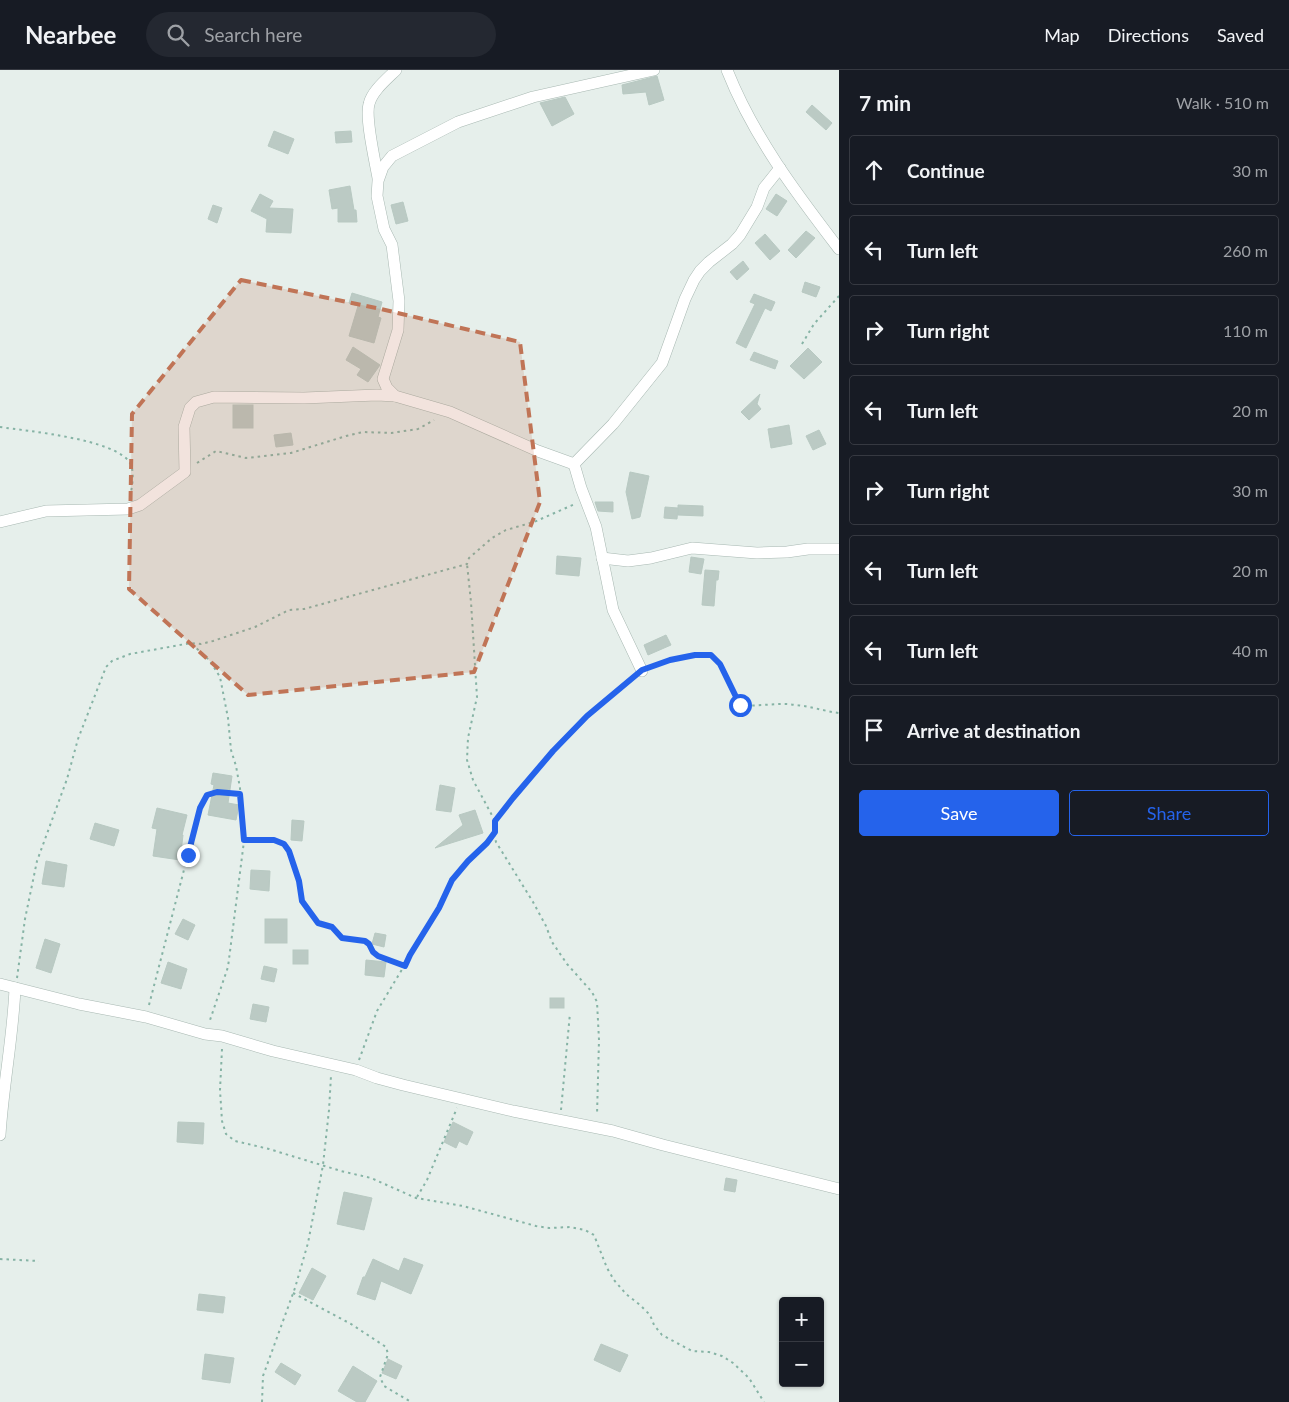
<!DOCTYPE html>
<meta charset="utf-8">
<style>
:root{--surface:#171b24;--page:#242831;--text:#f1f3f6;--muted:#9ea1a6;--line:#363941;--accent:#2563eb}
body{margin:0;font-family:Lato,sans-serif;background:var(--page);color:var(--text)}
.controls{position:absolute;right:15px;bottom:15px;display:grid;overflow:hidden;border-radius:5px;box-shadow:0 1px 4px #0004}
.controls button{width:45px;height:45px;display:grid;place-items:center;padding:0;border:0;border-bottom:1px solid var(--line);background:var(--surface);color:var(--text);font:25px sans-serif}
.stop{position:absolute;width:15px;height:15px;margin:-11px;border:4px solid #2563eb;border-radius:50%;background:#fff}
.stop.end{background:#2563eb;border-color:#fff;box-shadow:0 1px 5px #0008}
.list{margin:0;padding:0;list-style:none}
h2{display:flex;justify-content:space-between;align-items:center;height:65px;margin:0;padding:0 20px;font-size:21px}
h2 small{font-size:16px;font-weight:400;color:var(--muted)}
.list li{display:grid;grid-template-columns:32px 1fr auto;gap:15px;align-items:center;box-sizing:border-box;height:70px;margin:0 10px 10px;padding:0 10px;border:1px solid var(--line);border-radius:5px}
.list b{display:block;font-size:19px;white-space:nowrap}
.list em{font-size:16px;font-style:normal;color:var(--muted)}
.actions{display:flex;gap:10px;padding:15px 20px}
.actions a{flex:1;padding:11px 0;border:1px solid var(--accent);border-radius:5px;text-align:center;font-size:18px;color:var(--accent)}
.actions .main{background:var(--accent);color:#fff}
.icon{flex:none;width:28px;height:28px;fill:none;stroke:currentColor;stroke-width:2;stroke-linecap:round;stroke-linejoin:round}
.map{position:relative;flex:none;width:839px;height:1332px;overflow:hidden}
header{display:flex;align-items:center;gap:30px;box-sizing:border-box;height:70px;padding:0 25px;background:var(--surface);border-bottom:1px solid var(--line)}
header strong{font-size:24px}
nav{display:flex;gap:28px;margin-inline-start:auto;font-size:18px}
.search{width:350px;height:45px;background:var(--page);display:flex;align-items:center;gap:12px;box-sizing:border-box;padding:0 18px;border-radius:28px;color:var(--muted);font-size:19px}
main{display:flex}
aside{flex:1;background:var(--surface)}
.map>svg:first-child{display:block}
.building{fill:#bbcac4;stroke:#b8c9c2}
.lines{fill:none;stroke-linecap:round;stroke-linejoin:round}
.minor-casing{stroke:#a8b8b2;stroke-width:12}
.path{stroke:#86b3a5;stroke-width:2;stroke-dasharray:2.5 4;stroke-linecap:butt}
.minor{stroke:#fff;stroke-width:11}
.route{stroke:#2563eb;stroke-width:6}
.marked{fill:#c07456;fill-opacity:0.2;stroke:#c07456;stroke-width:4;stroke-dasharray:10 6;stroke-linejoin:round}
</style>
<header>
<strong>Nearbee</strong>
<div class="search"><svg class="icon" aria-label="search" viewBox="0 0 24 24"><circle cx="10" cy="10" r="6"/><path d="M15 15l6 6"/></svg>Search here</div>
<nav><a>Map</a><a>Directions</a><a>Saved</a></nav>
</header>
<main>
<div class="map">
<svg width="839" height="1332" viewBox="0 0 839 1332">
<rect width="100%" height="100%" fill="#e6efeb"/>
<g class="building">
<path d="M657,6L664,30L649,35L646,22L623,24L622,15Z"/>
<path d="M565,27L574,44L552,56L540,33Z"/>
<path d="M812,35L832,53L826,60L806,42Z"/>
<path d="M274,61L294,69L288,84L268,76Z"/>
<path d="M351,61L352,72L336,73L335,62Z"/>
<path d="M350,116L354,140H356L357,152H338V138L332,139L329,120Z"/>
<path d="M260,124L273,131L269,138L293,139L291,163L266,162L267,149L251,141Z"/>
<path d="M776,124L787,131L777,146L766,139Z"/>
<path d="M403,132L408,151L396,154L391,135Z"/>
<path d="M213,135L222,138L217,153L208,149Z"/>
<path d="M806,161L815,168L796,188L788,180Z"/>
<path d="M765,164L780,181L770,190L755,173Z"/>
<path d="M743,191L749,199L737,210L730,202Z"/>
<path d="M805,212L820,217L816,227L802,222Z"/>
<path d="M352,223L382,232L378,247L381,248L374,273L349,266L358,236L349,233Z"/>
<path d="M754,224L775,232L771,241L765,238L746,278L736,273L755,234L750,232Z"/>
<path d="M353,277L380,295L368,312L357,305L361,299L346,290Z"/>
<path d="M808,278L822,292L804,309L790,296Z"/>
<path d="M754,282L778,291L775,299L750,290Z"/>
<path d="M760,324L757,334L761,339L749,350L741,342Z"/>
<rect x="233" y="335" width="20" height="23"/>
<path d="M789,355L792,374L771,378L768,359Z"/>
<path d="M819,360L826,374L813,380L806,366Z"/>
<path d="M291,363L293,375L276,377L274,365Z"/>
<path d="M630,402L649,406L640,447L632,449L626,422Z"/>
<path d="M595,432H613V442L598,441Z"/>
<path d="M678,435L703,436V446L678,445Z"/>
<path d="M665,437L678,438L677,449L664,448Z"/>
<path d="M557,486L581,488L579,506L556,504Z"/>
<path d="M691,487L704,489L701,504L689,502Z"/>
<path d="M705,500L719,501L718,510H716L714,536L702,535Z"/>
<path d="M666,565L671,575L648,585L644,575Z"/>
<path d="M213,703L232,706L228,733L239,735L236,750L208,745L214,715L211,714Z"/>
<path d="M440,715L455,718L451,742L436,740Z"/>
<path d="M157,738L187,745L182,765H183L180,790L153,786L157,759L152,758Z"/>
<path d="M475,740L483,763L435,778L463,755L459,745Z"/>
<path d="M292,750L304,751L302,771L291,770Z"/>
<path d="M95,753L119,760L114,776L90,769Z"/>
<path d="M46,791L67,795L64,817L42,814Z"/>
<path d="M251,800L270,801L269,821L250,819Z"/>
<path d="M183,849L195,855L188,870L175,864Z"/>
<rect x="265" y="849" width="22" height="24"/>
<path d="M375,863L386,865L384,877L372,874Z"/>
<path d="M45,869L60,874L51,903L36,898Z"/>
<rect x="293" y="880" width="15" height="14"/>
<path d="M366,890L386,892L384,907L365,905Z"/>
<path d="M168,892L187,899L181,919L161,913Z"/>
<path d="M264,896L277,899L274,912L261,909Z"/>
<rect x="550" y="928" width="14" height="10"/>
<path d="M253,934L269,937L266,952L250,949Z"/>
<path d="M178,1052L204,1053L203,1074L177,1072Z"/>
<path d="M453,1052L473,1062L467,1075L459,1071L456,1078L444,1072Z"/>
<path d="M726,1108L737,1110L735,1122L724,1120Z"/>
<path d="M344,1122L372,1128L364,1160L337,1154Z"/>
<path d="M404,1188L423,1195L411,1224L381,1211L375,1230L357,1224L363,1207H365L373,1189L399,1201Z"/>
<path d="M312,1198L326,1206L313,1230L299,1223Z"/>
<path d="M199,1224L225,1227L223,1243L197,1240Z"/>
<path d="M601,1274L628,1285L620,1302L594,1290Z"/>
<path d="M205,1284L234,1288L230,1313L202,1309Z"/>
<path d="M388,1289L402,1296L396,1309L382,1303Z"/>
<path d="M281,1293L301,1305L295,1315L275,1302Z"/>
<path d="M353,1296L377,1311L365,1332H357L338,1321Z"/>
</g>
<g class="lines">
<g class="minor-casing">
<g id="minor">
<path d="M727,0C753,66 796,123 839,179"/>
<path d="M378,108C375,91 365,48 369,34C372,21 387,9 396,0"/>
<path d="M574,394L538,381L450,342L395,326L387,318L383,309L398,260L399,231L392,175L384,159L377,126L378,111L383,97L392,86L458,52L533,27L654,0"/>
<path d="M0,452L46,441L128,439L140,435L185,402L184,357L190,338L196,332L214,327L304,328L377,325L395,326"/>
<path d="M602,488L628,491L651,488L692,478L757,483L787,482L808,479H839"/>
<path d="M642,601L613,540L596,457L581,418L574,394L613,354L662,293L685,229L694,210L700,201L709,192L732,174L740,165L757,137L764,118L780,98"/>
<path d="M0,914L79,934L146,947L205,964L222,966L273,981L356,1000L377,1008L403,1015L513,1041L613,1061L663,1075L839,1119"/>
<path d="M0,1065C3,1016 13,967 15,918"/>
</g>
</g>
<g class="path">
<path d="M802,274L814,254L839,226"/>
<path d="M0,357C27,361 116,369 130,393C135,402 132,417 130,427"/>
<path d="M197,393L216,381L246,388L291,383L346,366L363,362L391,363L418,359L434,350"/>
<path d="M192,574L210,591L220,607L228,648L231,680L236,696L240,718L244,771L228,897L209,953"/>
<path d="M653,596C672,589 690,584 711,585L720,594L740,635C759,637 778,632 796,635C810,636 823,641 839,643"/>
<path d="M495,751L553,681L587,646L634,607"/>
<path d="M494,764L496,772L533,832L546,856L552,872L567,894L592,922L597,932L599,970L597,1045"/>
<path d="M244,771L273,770L284,774L289,781L299,811L302,831L318,853L332,857L342,868L365,871L369,874L373,882L378,886L404,896"/>
<path d="M17,908L25,849L37,791L67,709L78,669L106,597L112,591L130,584L191,573L201,574L213,571L255,557L289,540L304,539L467,494L469,488L492,468L506,460L534,452L575,434"/>
<path d="M149,935L200,738L207,725L217,722L240,724"/>
<path d="M222,979L220,1020L222,1051L226,1064L235,1071L269,1079L341,1101L371,1108L416,1128L463,1136L536,1156L549,1158L570,1157L585,1160L594,1165L607,1198L614,1210L626,1224L640,1235L650,1245L654,1255L662,1265L692,1281L709,1282L722,1286L733,1293L749,1308L764,1332"/>
<path d="M359,990L377,941L439,838L452,810L468,791L487,773L495,762V751L473,710L467,690L468,668L477,627L471,532L467,494"/>
<path d="M561,1040L570,943"/>
<path d="M417,1127L427,1110L457,1038"/>
<path d="M0,1189L39,1191"/>
<path d="M293,1223L351,1254L386,1277L388,1284L380,1307L384,1316L411,1332"/>
<path d="M262,1332L263,1306L295,1218L308,1173L323,1095L329,1040L331,1006"/>
</g>
<use href="#minor" class="minor"/>
</g>
<g class="lines">
<path class="route" d="M188,785L200,738L207,725L217,722L240,724L244,770H274L284,774L289,781L299,811L302,831L318,853L332,857L342,868L365,871L369,874L373,882L378,886L405,896L410,885L439,838L452,810L468,791L487,773L495,762V751L513,728L553,681L587,646L642,600L670,590L695,585H711L720,594L740,635"/>
</g>
<path class="marked" d="M241,210L381,239L520,272L540,432L474,602L248,625L129,519L132,344Z"/>
</svg>
<div class="controls">
<button>+</button>
<button>−</button>
</div>
<div class="stop" style="left:740px;top:635px"></div>
<div class="stop end" style="left:188px;top:785px"></div>
</div>
<aside>
<h2>7 min<small>Walk · 510 m</small></h2>
<ul class="list">
<li><svg class="icon" aria-label="ahead" viewBox="0 0 24 24"><path d="M12 20V5M6 11l6-6 6 6"/></svg><div><b>Continue</b></div><em>30 m</em></li>
<li><svg class="icon" aria-label="left" viewBox="0 0 24 24"><path d="M17 20v-9H6M10 6l-5 5 5 5"/></svg><div><b>Turn left</b></div><em>260 m</em></li>
<li><svg class="icon" aria-label="right" viewBox="0 0 24 24"><path d="M7 20v-9h11M14 6l5 5-5 5"/></svg><div><b>Turn right</b></div><em>110 m</em></li>
<li><svg class="icon" aria-label="left" viewBox="0 0 24 24"><path d="M17 20v-9H6M10 6l-5 5 5 5"/></svg><div><b>Turn left</b></div><em>20 m</em></li>
<li><svg class="icon" aria-label="right" viewBox="0 0 24 24"><path d="M7 20v-9h11M14 6l5 5-5 5"/></svg><div><b>Turn right</b></div><em>30 m</em></li>
<li><svg class="icon" aria-label="left" viewBox="0 0 24 24"><path d="M17 20v-9H6M10 6l-5 5 5 5"/></svg><div><b>Turn left</b></div><em>20 m</em></li>
<li><svg class="icon" aria-label="left" viewBox="0 0 24 24"><path d="M17 20v-9H6M10 6l-5 5 5 5"/></svg><div><b>Turn left</b></div><em>40 m</em></li>
<li><svg class="icon" aria-label="arrive" viewBox="0 0 24 24"><path d="M6 21V4h12l-3 4 3 4H6"/></svg><div><b>Arrive at destination</b></div></li>
</ul>
<div class="actions"><a class="main">Save</a><a>Share</a></div>
</aside>
</main>
